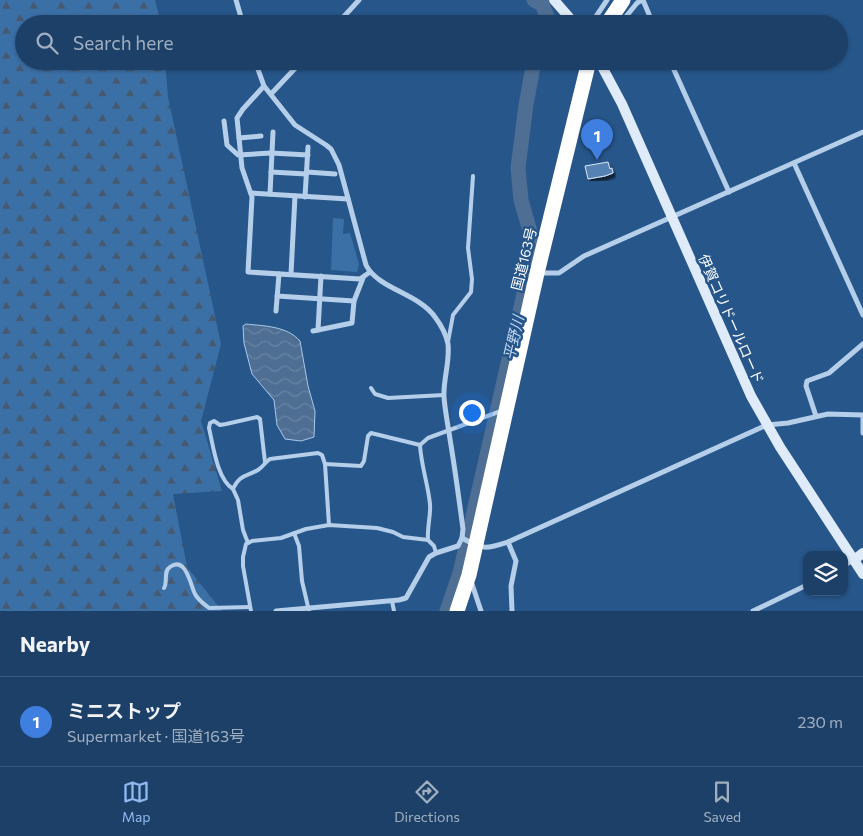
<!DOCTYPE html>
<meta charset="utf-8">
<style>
:root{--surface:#1d4068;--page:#25476e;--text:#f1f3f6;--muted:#a0afc0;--line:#3b597c;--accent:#90b9f0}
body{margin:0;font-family:Commissioner,"Noto Sans JP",sans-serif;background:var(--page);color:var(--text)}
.controls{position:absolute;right:15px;bottom:15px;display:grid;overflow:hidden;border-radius:10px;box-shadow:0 1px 4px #0004}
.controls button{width:45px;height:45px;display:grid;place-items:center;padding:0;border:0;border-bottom:1px solid var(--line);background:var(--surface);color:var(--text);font:25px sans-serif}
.you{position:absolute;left:471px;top:412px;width:18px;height:18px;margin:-12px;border:4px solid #fff;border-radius:50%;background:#1a73e8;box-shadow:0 0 0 8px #1a73e833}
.badge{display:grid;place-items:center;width:32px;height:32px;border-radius:50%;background:var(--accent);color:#fff;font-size:16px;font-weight:700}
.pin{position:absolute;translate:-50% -41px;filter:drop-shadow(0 1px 2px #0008)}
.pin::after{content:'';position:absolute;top:26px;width:18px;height:15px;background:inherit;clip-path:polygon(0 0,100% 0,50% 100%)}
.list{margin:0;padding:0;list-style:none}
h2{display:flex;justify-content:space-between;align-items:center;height:65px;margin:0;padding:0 20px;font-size:21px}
h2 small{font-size:16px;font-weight:400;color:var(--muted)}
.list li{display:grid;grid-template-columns:32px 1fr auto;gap:15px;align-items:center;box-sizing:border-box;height:90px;padding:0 20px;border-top:1px solid var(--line)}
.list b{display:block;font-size:19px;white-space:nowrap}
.list p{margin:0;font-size:16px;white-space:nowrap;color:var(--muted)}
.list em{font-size:16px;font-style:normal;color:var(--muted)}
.icon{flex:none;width:28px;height:28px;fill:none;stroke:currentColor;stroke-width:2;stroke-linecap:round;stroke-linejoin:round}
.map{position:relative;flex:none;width:863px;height:611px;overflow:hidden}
.search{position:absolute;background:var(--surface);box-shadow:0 1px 4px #0004;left:15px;right:15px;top:15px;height:55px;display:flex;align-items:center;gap:12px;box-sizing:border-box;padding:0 18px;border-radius:28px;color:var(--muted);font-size:19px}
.sheet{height:155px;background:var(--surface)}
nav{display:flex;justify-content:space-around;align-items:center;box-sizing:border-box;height:70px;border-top:1px solid var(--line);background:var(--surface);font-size:14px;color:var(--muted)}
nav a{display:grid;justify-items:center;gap:2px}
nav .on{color:var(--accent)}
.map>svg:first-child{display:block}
.forest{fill:url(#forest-firs)}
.green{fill:#3b70a7}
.water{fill:url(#water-waves);stroke:#a9c9ea}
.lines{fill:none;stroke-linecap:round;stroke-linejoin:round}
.river{stroke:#4e6e93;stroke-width:15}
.building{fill:#5481b3;stroke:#d9e8f7;filter:url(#shadow)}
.lane{stroke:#b5cee9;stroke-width:4}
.street{stroke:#b5cee9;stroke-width:5}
.secondary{stroke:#dfebf8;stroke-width:10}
.highway{stroke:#fff;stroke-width:15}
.labels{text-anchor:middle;stroke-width:5;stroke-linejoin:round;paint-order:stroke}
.street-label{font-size:14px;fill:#fff;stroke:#27568a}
.water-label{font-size:15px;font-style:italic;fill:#c1d8f1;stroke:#27568a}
</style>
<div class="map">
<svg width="863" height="611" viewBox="0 0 863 611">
<defs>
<pattern id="forest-firs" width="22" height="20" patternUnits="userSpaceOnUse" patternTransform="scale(1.25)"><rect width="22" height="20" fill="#3b70a7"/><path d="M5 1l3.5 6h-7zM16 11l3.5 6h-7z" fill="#455a70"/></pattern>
<pattern id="water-waves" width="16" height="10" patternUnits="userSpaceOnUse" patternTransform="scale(1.25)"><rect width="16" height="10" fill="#4e6e93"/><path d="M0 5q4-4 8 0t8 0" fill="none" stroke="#6984a3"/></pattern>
<filter id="shadow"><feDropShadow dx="2.5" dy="4" stdDeviation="1" flood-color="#0009"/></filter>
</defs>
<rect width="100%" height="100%" fill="#27568a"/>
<path class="forest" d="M0,0H155L161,24H24V61H165L168,97L221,344L201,421L222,491L173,494L187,567L222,611H0Z"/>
<path class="green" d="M333,218L344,219L343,234L350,233L359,264L357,272L331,270Z"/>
<path class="water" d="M246,324C264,326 287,326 300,341L308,386L315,411L314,437L301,441L285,439L277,425L274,400L252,374L244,343L243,326Z"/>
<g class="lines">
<g class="river">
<path d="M534,0L542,4L548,19L545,24"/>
<path d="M447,611L460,573L529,272L534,245L521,200L518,168L526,105L534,61"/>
</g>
</g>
<path class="building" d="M608,162L610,169L612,168L613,173L605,176L588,179L585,166Z"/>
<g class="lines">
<g class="lane">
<path d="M448,342L453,315L471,292L472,279L468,248L473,176"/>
<path d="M371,388L375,394L388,398L444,395"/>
<path d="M420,445C421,465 428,484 430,504C431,515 427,527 428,540"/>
<path d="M325,464L361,466L364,461L368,436L371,433L420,445L428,438L501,411"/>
<path d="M233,489C217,479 213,445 209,428L210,423L214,421L220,425L226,424L257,417L260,419L265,462"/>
<path d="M294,533L299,546L302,581L309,611"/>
<path d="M248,543L243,530L238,500L233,489C240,474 246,477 258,470C263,467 265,462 270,459L318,453L322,455L325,464L329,525"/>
<path d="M164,588C168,582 163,571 170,567C186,555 191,587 195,594C198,600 204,604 209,608L250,607"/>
<path d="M392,601L394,611"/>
<path d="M251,611L243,566V557L246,544L252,541L281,538L306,529L329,525L377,528L393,532L403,537L428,540L434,546L436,553"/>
</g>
<g class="street">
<path d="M236,0L243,24"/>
<path d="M643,0L653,24"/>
<path d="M337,24L359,0"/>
<path d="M591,24L607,0"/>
<path d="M620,24L637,3L642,0"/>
<path d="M255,61L264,86L295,125L326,145L331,149L339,165L366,265C378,289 418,293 435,317C441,325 446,334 448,344C450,362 443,380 444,397C445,411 448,425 450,439C455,469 459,499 463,529L462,538L458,546L436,553L429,557L406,598L399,600L276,611"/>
<path d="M670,61L729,192"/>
<path d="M264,86L243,109L237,118L242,168L252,197L248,272L360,279L370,272"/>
<path d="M271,94L302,61"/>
<path d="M224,121L227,145L238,155L271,153L308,155"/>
<path d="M239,138L261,136"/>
<path d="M794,163L863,315"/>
<path d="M271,172L306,174"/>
<path d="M307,172L335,174"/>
<path d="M251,193L348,199"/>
<path d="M270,194L273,132"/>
<path d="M305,197L308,147"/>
<path d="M540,273H559L584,256L863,132"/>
<path d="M291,274L295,196"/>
<path d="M277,296L354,301"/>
<path d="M276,311L279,274"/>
<path d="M318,330L321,276"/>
<path d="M313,331L352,323L354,301L363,278"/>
<path d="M816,416L806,386L807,381L829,373L863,344"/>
<path d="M863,417V433"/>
<path d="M462,538C483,550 486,549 508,542L767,425L788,423L828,414L863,415"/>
<path d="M508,542L516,561L511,586L512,611"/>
<path d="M844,565L854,560"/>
<path d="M471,581L481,611"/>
<path d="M753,611L807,585"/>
</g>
<g class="secondary">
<path d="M554,0L575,24"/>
<path d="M599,61L622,104L751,396L780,447L863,574"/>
<path d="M854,560L863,553"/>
</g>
<g class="highway">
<path d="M607,24L623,0"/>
<path d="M457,611L469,575L537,273L589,61"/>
</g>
</g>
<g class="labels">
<g class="street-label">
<text transform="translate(524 259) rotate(-76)" y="5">国道163号</text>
<text transform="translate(731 319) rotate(66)" y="5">伊賀コリドールロード</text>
</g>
<g class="water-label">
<text transform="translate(514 338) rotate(-77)" y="5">平野川</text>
</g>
</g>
</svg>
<div class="controls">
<button><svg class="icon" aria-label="layers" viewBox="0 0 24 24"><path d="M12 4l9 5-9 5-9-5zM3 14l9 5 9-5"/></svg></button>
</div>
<div class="you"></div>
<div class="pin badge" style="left:597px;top:160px;background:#3f7fe0">1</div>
<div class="search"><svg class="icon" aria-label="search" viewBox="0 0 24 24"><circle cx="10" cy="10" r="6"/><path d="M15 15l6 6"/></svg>Search here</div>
</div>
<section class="sheet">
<h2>Nearby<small></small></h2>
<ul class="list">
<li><span class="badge" style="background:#3f7fe0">1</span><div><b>ミニストップ</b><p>Supermarket · 国道163号</p></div><em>230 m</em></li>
</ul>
</section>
<nav>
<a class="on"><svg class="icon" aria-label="map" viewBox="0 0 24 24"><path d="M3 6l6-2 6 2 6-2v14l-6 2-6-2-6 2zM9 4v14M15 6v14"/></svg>Map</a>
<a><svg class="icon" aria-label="directions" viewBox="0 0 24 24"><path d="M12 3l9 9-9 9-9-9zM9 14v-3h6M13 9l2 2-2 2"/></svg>Directions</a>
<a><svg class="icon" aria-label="saved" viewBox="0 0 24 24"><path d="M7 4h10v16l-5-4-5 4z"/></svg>Saved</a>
</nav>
